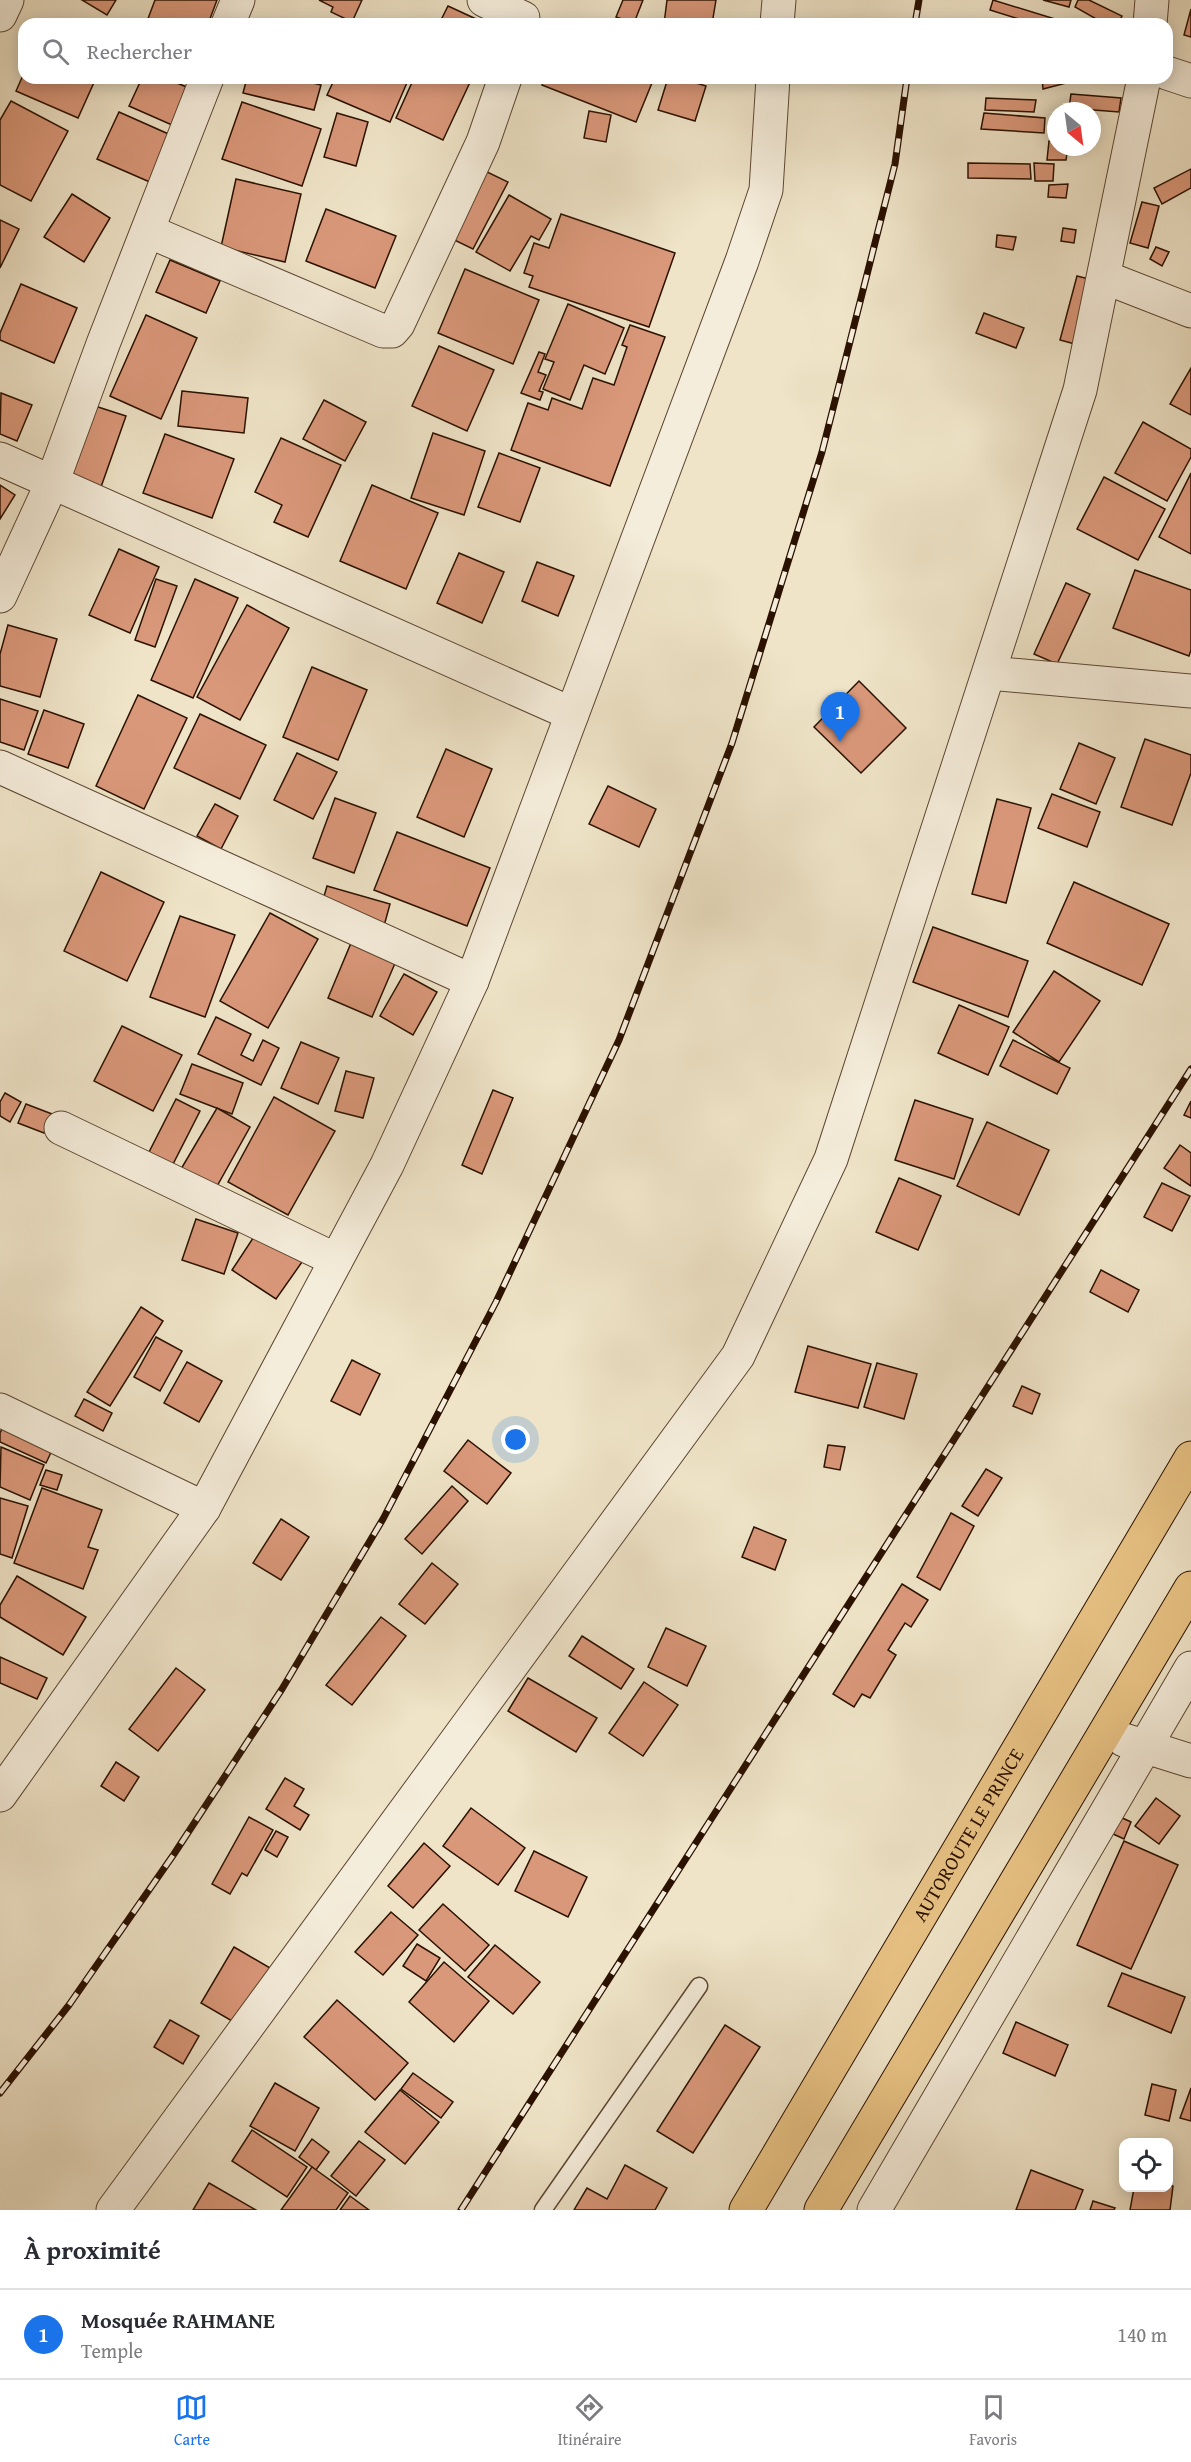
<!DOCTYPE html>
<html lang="fr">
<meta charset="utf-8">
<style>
:root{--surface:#fff;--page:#f7f7f7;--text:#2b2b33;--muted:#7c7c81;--line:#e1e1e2;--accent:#1a73e8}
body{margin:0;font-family:"Gentium Book Plus",serif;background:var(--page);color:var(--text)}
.controls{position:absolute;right:18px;bottom:18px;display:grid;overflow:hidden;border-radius:12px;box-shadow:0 3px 15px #0003}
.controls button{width:54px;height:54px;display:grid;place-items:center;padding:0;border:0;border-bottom:2px solid var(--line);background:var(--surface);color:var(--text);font:30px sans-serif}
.compass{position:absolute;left:1047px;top:102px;width:54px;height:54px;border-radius:50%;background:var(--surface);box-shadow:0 3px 15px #0003;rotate:151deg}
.you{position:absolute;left:516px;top:1440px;width:21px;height:21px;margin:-15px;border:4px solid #fff;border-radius:50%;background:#1a73e8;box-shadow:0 0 0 9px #1a73e833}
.badge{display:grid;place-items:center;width:39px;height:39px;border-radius:50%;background:var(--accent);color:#fff;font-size:20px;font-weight:700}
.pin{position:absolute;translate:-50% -50px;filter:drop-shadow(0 2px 3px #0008)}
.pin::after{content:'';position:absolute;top:32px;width:21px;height:18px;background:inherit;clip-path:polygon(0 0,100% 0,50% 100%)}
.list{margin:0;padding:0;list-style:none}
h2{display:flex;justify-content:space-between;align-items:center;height:78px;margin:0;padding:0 24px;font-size:26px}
h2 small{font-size:20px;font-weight:400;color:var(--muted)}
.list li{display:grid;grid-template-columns:39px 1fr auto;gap:18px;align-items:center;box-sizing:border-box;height:90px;padding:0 24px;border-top:2px solid var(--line)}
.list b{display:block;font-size:22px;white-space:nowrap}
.list p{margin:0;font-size:20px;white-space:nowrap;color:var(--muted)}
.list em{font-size:20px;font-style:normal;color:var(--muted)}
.icon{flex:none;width:33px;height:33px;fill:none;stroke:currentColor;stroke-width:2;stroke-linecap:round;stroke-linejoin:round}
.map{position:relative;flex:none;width:1191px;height:2210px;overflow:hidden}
.search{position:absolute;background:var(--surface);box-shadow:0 3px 15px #0003;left:18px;right:18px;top:18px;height:66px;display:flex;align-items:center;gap:15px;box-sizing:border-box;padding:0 21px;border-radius:18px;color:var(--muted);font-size:22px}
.sheet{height:168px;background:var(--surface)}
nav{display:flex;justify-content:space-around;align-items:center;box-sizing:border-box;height:84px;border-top:2px solid var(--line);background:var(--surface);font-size:16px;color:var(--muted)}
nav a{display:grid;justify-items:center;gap:3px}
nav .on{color:var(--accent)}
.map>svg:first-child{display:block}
.building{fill:#da987a;stroke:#2b1100;stroke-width:1.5}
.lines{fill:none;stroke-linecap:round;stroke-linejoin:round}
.lane-casing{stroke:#5c4632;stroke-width:19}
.street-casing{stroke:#5c4632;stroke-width:35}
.primary-casing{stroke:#2b1100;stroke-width:35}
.lane{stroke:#f5eddb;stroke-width:16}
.street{stroke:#f5eddb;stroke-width:33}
.primary{stroke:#e8c284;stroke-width:33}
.rail-casing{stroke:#2b1100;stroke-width:7}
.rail{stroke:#f5eddb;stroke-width:4.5;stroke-dasharray:14;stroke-linecap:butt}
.labels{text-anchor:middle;stroke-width:6;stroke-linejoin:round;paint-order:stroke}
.street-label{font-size:20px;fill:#2b1100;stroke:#f5eddb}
</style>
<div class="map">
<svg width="1191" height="2210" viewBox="0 0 1191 2210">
<rect width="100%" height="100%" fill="#efe4c8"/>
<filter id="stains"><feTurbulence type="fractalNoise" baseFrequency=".00333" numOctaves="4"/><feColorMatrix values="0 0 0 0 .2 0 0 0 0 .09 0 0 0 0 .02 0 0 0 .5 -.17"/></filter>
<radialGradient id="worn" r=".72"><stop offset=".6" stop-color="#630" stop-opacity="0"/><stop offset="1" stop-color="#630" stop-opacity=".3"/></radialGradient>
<g class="building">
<path d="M82,0H116L107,15Z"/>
<path d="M155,0H217L208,24H146Z"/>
<path d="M319,0H362L352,22L331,12L333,7Z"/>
<path d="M623,0H643L634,23L616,17Z"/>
<path d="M667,0H716L712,24H664Z"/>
<path d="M993,0L1055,19L1053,24H1035L990,10Z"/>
<path d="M1043,0H1071L1069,7Z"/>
<path d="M1078,0H1089L1122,16L1118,24H1105L1075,7Z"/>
<path d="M448,6L487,24H439Z"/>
<path d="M1191,9V37L1184,35Z"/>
<path d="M24,73V78H96L78,118L16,91Z"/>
<path d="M142,78H165L189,88L172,125L129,106Z"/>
<path d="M247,78H293L321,85L314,110L243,93Z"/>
<path d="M335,78H409L390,122L327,95Z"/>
<path d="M414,78H472L443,140L396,118Z"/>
<path d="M544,78H654L636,122L542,85Z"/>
<path d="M668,78H680L706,86L695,121L658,110Z"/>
<path d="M1042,78H1078V80L1043,89Z"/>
<path d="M1071,94L1121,98L1119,112L1069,108Z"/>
<path d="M986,98L1036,100L1034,112L985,110Z"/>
<path d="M11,101L68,131L31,201L0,185V120Z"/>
<path d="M242,102L321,129L302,186L222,159Z"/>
<path d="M589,111L611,115L606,142L584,138Z"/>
<path d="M119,112L173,136L152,183L97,159Z"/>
<path d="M337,113L368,122L356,166L324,157Z"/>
<path d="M984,113L1045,118L1044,133L981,129Z"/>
<path d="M1052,115H1056V131H1051Z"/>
<path d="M1049,141L1056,142V147H1068L1066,160H1047Z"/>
<path d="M968,163L1030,164L1031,179L968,178Z"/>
<path d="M1034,163L1054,164L1053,181H1035Z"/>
<path d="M1191,169V188L1162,204L1154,188Z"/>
<path d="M483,170L508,182L473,249L448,237Z"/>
<path d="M236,179L301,194L285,262L221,247Z"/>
<path d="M1068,184L1066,198L1048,197L1049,185Z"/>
<path d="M72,194L110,218L84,262L44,237Z"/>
<path d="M509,195L551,219L539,240L531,236L510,271L476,252Z"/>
<path d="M1142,202L1159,206L1148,248L1130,243Z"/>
<path d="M326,209L396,236L375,288L306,261Z"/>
<path d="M561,214L675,253L649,327L529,287L533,276L524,273L534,243L549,248Z"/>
<path d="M0,220L19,229L0,268Z"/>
<path d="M1063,228L1076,230L1074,243L1061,241Z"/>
<path d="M997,235L1016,237L1013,250L996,247Z"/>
<path d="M1156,247L1169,252L1162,266L1150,259Z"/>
<path d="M170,260L220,281L206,313L156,292Z"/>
<path d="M465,269L539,300L513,364L438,333Z"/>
<path d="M1077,276L1093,280L1075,344L1060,340Z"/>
<path d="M21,284L77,308L54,363L0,340V333Z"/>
<path d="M568,304L624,328L605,374L584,365L570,400L543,389L554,362L545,359Z"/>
<path d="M984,313L1024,328L1016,348L976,333Z"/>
<path d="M146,315L197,338L161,419L110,396Z"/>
<path d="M630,325L665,337L610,486L511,450L528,403L548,410L552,398L582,409L593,378L614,385L627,347L622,345Z"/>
<path d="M439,346L494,370L467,431L412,406Z"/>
<path d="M539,352L545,354L538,372L546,375L539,391L543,392L540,400L521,393Z"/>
<path d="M1191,368V415L1170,404Z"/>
<path d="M182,391L248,398L244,433L178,426Z"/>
<path d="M1,393L32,405L17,441L0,434Z"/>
<path d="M324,400L366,422L345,461L303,439Z"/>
<path d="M95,406L126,416L101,487L70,476Z"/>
<path d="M1143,422L1191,449V457L1167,501L1115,473Z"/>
<path d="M433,433L485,451L464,515L411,498Z"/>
<path d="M165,434L234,459L212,518L143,493Z"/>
<path d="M281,438L341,465L308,537L274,522L282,505L255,492Z"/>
<path d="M499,453L540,468L520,522L478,507Z"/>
<path d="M1191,473V554L1159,537Z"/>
<path d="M1104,477L1165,509L1138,560L1077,529Z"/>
<path d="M0,485L15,495L0,519Z"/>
<path d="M372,485L438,513L406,589L340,561Z"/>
<path d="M119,549L159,567L130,633L89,615Z"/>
<path d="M459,553L504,572L482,623L437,603Z"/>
<path d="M537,562L574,576L558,616L522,601Z"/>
<path d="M1135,570L1191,590V650L1189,656L1113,628Z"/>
<path d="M156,579L177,586L155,647L135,640Z"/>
<path d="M195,579L238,598L193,698L151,680Z"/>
<path d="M1066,583L1090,594L1057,664L1034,654Z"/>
<path d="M247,605L289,628L240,720L197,697Z"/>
<path d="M8,625L57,639L40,697L0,686V654Z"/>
<path d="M312,667L367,690L338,760L283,737Z"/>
<path d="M859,681L906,728L861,773L814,727Z"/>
<path d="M138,695L187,718L144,809L96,786Z"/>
<path d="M0,699L38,711L24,750L0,742Z"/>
<path d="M44,710L84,724L68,768L28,754Z"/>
<path d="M200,714L266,745L240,799L174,768Z"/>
<path d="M1145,739L1191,755V773L1172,825L1121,807Z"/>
<path d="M1079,743L1115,758L1096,804L1060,789Z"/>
<path d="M446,749L492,769L464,837L417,817Z"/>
<path d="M297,753L337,772L313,819L274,800Z"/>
<path d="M608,786L656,809L639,847L589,824Z"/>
<path d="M1052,794L1100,812L1087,847L1038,828Z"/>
<path d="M335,798L376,813L354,873L313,858Z"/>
<path d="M997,799L1031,808L1006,903L972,894Z"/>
<path d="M215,804L238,816L221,849L197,836Z"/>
<path d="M397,832L490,868L467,926L374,890Z"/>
<path d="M101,872L164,902L127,981L64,951Z"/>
<path d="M1074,882L1169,924L1142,985L1047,943Z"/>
<path d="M327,886L390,904L384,926L321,907Z"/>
<path d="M270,913L318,939L268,1028L220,1001Z"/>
<path d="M180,916L235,935L205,1017L150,997Z"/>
<path d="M933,927L1028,961L1008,1017L913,982Z"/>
<path d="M351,943L396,961L372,1017L328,998Z"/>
<path d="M1054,971L1100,1001L1059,1062L1013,1032Z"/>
<path d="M404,974L437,992L413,1035L380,1016Z"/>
<path d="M959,1005L1009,1027L988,1075L938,1053Z"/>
<path d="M216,1017L251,1034L241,1055L253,1061L263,1040L279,1048L261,1085L198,1054Z"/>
<path d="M122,1026L182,1055L153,1111L94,1081Z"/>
<path d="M1013,1040L1070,1068L1057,1094L1000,1066Z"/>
<path d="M301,1042L339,1058L318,1104L281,1088Z"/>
<path d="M192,1064L243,1083L232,1114L180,1094Z"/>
<path d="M346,1071L374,1078L363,1118L335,1111Z"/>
<path d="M493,1090L513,1098L482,1174L462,1165Z"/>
<path d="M5,1093L21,1102L10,1122L0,1116V1102Z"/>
<path d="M274,1097L335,1131L288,1215L228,1182Z"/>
<path d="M176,1099L200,1111L169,1172L145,1160Z"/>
<path d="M915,1100L973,1119L954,1179L895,1160Z"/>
<path d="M1191,1101V1118L1184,1115Z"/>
<path d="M26,1104L52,1114L44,1133L18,1123Z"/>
<path d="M217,1108L250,1127L216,1188L181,1169Z"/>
<path d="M987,1122L1049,1150L1019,1215L957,1186Z"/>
<path d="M1180,1145L1191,1153V1186L1164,1168Z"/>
<path d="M899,1178L941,1196L918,1250L876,1232Z"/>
<path d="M1162,1183L1190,1196L1172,1231L1144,1217Z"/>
<path d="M196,1219L238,1233L224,1274L182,1260Z"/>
<path d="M257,1232L302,1262L276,1299L232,1270Z"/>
<path d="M1101,1270L1139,1290L1128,1312L1090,1292Z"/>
<path d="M141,1307L163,1321L110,1406L87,1392Z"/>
<path d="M156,1337L182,1351L160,1391L134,1377Z"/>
<path d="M808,1346L871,1364L858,1408L795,1392Z"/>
<path d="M352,1360L380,1374L360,1415L331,1401Z"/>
<path d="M187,1362L222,1381L199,1422L164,1403Z"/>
<path d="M877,1363L917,1374L904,1419L864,1407Z"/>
<path d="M1022,1386L1040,1394L1032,1414L1013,1406Z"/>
<path d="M84,1399L112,1413L103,1431L75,1416Z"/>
<path d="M4,1425L54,1446L46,1463L0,1442V1433Z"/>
<path d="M468,1440L511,1473L487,1504L444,1471Z"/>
<path d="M828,1445L845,1447L840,1470L824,1467Z"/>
<path d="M1,1447L44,1465L30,1500L0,1487Z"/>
<path d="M986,1469L1002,1478L978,1516L962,1506Z"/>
<path d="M46,1470L62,1475L57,1490L40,1485Z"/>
<path d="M452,1486L468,1501L422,1554L405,1539Z"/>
<path d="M42,1488L102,1510L88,1547L98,1550L83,1589L14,1563Z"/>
<path d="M0,1498L28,1506L12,1558L0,1554Z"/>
<path d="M951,1513L974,1526L940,1590L917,1577Z"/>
<path d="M281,1519L309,1537L281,1580L253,1563Z"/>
<path d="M754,1527L786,1540L775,1570L742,1557Z"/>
<path d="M432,1563L458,1584L425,1624L399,1604Z"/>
<path d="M17,1576L86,1617L63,1655L0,1617V1605Z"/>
<path d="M902,1584L928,1600L911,1627L905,1623L888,1650L896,1655L870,1698L862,1694L854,1707L833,1694Z"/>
<path d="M381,1617L406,1636L352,1705L326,1685Z"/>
<path d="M666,1628L706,1646L687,1686L648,1667Z"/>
<path d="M582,1636L634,1669L621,1689L569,1656Z"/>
<path d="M0,1657L47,1678L37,1699L0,1683Z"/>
<path d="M176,1668L205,1690L158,1751L129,1729Z"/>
<path d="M528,1678L597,1718L576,1752L508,1711Z"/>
<path d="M644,1682L678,1705L643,1756L609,1733Z"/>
<path d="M116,1762L139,1777L124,1801L101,1786Z"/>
<path d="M285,1778L304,1789L294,1806L309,1815L300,1830L266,1809Z"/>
<path d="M1156,1798L1180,1816L1159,1844L1135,1826Z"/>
<path d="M471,1808L525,1848L498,1885L443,1846Z"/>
<path d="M1118,1816L1131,1822L1124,1839L1111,1833Z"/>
<path d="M249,1817L273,1830L247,1876L242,1873L230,1894L212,1884Z"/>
<path d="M276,1831L288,1837L277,1857L265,1850Z"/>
<path d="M1124,1841L1178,1865L1131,1969L1077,1945Z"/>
<path d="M424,1843L450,1866L413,1908L388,1886Z"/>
<path d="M534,1851L587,1877L568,1917L515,1891Z"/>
<path d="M443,1904L489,1945L465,1971L419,1930Z"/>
<path d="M391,1912L418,1935L383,1975L355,1952Z"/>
<path d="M417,1944L440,1958L426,1981L403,1966Z"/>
<path d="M495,1945L540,1982L513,2014L468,1977Z"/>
<path d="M234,1947L277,1972L244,2028L201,2003Z"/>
<path d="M444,1962L489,2001L454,2042L409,2002Z"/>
<path d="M1122,1973L1185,1997L1171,2033L1108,2006Z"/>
<path d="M337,2000L408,2063L375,2100L304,2037Z"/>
<path d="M170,2020L199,2036L183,2064L154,2047Z"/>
<path d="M1016,2022L1068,2045L1055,2076L1003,2053Z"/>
<path d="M725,2025L760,2047L693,2153L657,2131Z"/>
<path d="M413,2073L453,2102L441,2118L401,2089Z"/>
<path d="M275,2083L319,2108L295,2151L250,2126Z"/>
<path d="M1152,2084L1176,2090L1169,2121L1145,2115Z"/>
<path d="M1191,2088V2121L1180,2118Z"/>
<path d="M400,2090L439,2122L405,2164L365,2132Z"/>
<path d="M252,2130L307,2167L287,2197L232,2161Z"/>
<path d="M312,2139L329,2152L316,2170L299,2157Z"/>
<path d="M359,2141L385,2160L356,2196L331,2176Z"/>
<path d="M625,2165L667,2188L655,2210H574L587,2188L607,2199Z"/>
<path d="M312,2167L348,2193L336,2210H281Z"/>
<path d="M1031,2170L1083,2190L1075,2210H1016Z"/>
<path d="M209,2183L256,2210H193Z"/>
<path d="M1168,2185L1173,2186L1170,2210H1130L1134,2188H1168Z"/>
<path d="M350,2196L369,2210H340Z"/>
<path d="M1093,2201L1115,2208L1114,2210H1090Z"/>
</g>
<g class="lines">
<g class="lane-casing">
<path id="lane" d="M543,2210L699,1986"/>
</g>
<g class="street-casing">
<g id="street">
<path d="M484,0L523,18V24"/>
<path d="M0,15L7,0"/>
<path d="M228,24L238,0"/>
<path d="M777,24L779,0"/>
<path d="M1150,24L1152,0"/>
<path d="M1167,73L1191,81"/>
<path d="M148,231L383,331H392L398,324L483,142L505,78"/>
<path d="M1104,277L1191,311"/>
<path d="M0,459L572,714"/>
<path d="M0,596L52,483L103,344L207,78"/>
<path d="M989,673L1191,691"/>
<path d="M0,767L472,981"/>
<path d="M61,1128L336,1260"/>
<path d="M0,1410L204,1508"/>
<path d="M1124,1740L1191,1761"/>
<path d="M0,1795L204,1508L387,1165L472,981L742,261L766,190L773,78"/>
<path d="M113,2210L738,1356L831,1159L1080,390L1144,78"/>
<path d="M874,2210L1191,1668"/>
</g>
</g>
<g class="primary-casing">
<g id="primary">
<path id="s1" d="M746,2210L1191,1458"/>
<path d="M821,2210L1191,1588"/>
</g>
</g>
<use href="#lane" class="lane"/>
<use href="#street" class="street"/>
<use href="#primary" class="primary"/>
<g class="rail-casing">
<g id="rail">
<path d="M915,24L919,0"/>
<path d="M0,2093L69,2005L174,1854L282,1689L383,1519L496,1302L619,1040L732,743L822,452L895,164L907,78"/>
<path d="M461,2210L1191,1069"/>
</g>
</g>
<use href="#rail" class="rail"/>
</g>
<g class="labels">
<g class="street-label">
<text dy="7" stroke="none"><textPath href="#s1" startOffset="436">AUTOROUTE LE PRINCE</textPath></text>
</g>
</g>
<rect width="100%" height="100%" filter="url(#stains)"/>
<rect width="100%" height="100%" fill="url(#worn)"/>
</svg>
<div class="controls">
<button><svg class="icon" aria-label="locate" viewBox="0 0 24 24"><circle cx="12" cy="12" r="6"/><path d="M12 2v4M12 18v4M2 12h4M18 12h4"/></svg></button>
</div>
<svg class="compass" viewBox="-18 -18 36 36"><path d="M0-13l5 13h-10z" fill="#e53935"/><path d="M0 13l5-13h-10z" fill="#7c7c81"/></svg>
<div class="you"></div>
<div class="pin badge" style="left:840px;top:742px">1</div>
<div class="search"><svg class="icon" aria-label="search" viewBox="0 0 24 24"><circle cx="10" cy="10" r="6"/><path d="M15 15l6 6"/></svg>Rechercher</div>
</div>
<section class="sheet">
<h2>À proximité<small></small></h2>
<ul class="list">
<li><span class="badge">1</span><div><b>Mosquée RAHMANE</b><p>Temple</p></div><em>140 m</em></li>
</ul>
</section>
<nav>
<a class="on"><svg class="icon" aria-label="map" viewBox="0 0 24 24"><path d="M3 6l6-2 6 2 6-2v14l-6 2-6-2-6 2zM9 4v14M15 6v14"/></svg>Carte</a>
<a><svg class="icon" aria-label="directions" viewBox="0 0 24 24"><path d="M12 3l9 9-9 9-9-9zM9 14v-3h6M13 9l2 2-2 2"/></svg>Itinéraire</a>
<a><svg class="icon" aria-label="saved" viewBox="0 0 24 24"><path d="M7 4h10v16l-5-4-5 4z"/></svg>Favoris</a>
</nav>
